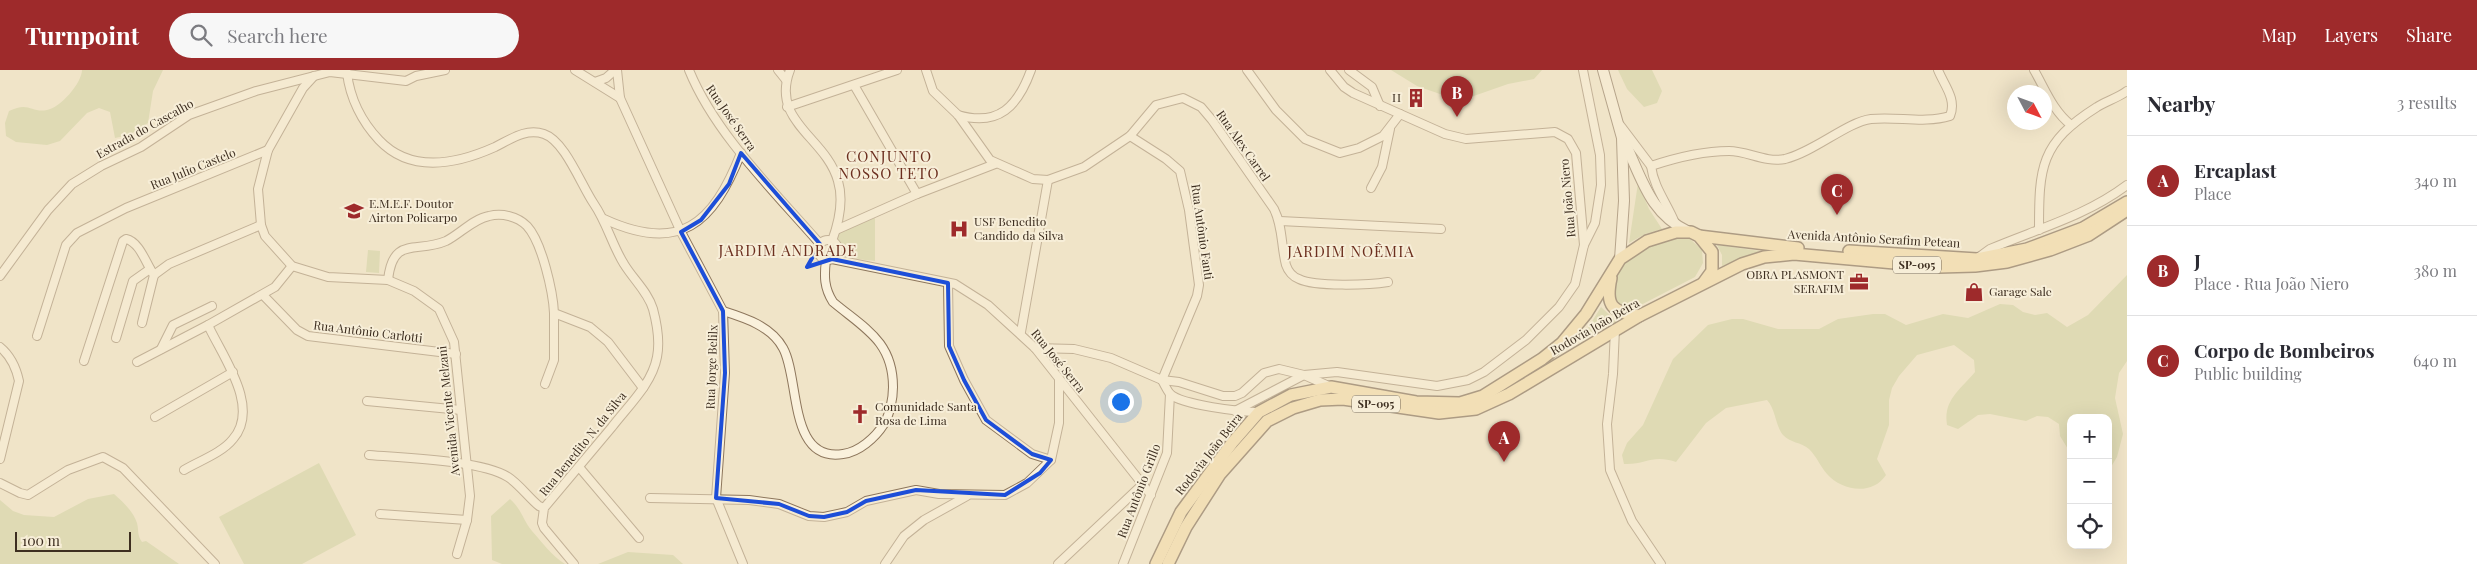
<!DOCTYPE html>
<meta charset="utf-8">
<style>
:root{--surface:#fff;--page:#f7f7f7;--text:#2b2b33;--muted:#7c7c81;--line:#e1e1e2;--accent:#9e2a2b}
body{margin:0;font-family:"Playfair Display",serif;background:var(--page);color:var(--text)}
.controls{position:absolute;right:15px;bottom:15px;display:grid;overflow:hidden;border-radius:10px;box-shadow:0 5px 20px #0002}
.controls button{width:45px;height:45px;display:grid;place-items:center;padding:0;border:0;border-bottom:1px solid var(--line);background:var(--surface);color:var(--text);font:25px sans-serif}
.compass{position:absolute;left:2007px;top:15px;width:45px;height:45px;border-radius:50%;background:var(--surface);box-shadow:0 5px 20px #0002;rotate:131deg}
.scale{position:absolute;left:15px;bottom:12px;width:116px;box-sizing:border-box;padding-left:5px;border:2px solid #3d2e20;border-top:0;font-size:14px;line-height:18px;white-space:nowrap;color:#3d2e20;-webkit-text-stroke:4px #f7eed8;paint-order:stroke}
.you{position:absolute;left:1120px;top:331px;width:18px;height:18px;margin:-12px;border:4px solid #fff;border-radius:50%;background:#1a73e8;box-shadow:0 0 0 8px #1a73e833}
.badge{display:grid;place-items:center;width:32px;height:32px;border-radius:50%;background:var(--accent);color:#fff;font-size:16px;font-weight:700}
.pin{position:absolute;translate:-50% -41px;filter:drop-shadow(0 1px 2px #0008)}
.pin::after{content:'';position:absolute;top:26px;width:18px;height:15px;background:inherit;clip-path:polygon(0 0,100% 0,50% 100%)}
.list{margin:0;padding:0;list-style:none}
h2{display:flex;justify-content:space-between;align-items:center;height:65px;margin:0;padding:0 20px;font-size:21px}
h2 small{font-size:16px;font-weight:400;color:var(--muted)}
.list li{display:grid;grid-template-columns:32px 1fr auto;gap:15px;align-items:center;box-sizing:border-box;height:90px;padding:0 20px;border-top:1px solid var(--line)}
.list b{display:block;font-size:19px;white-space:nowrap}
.list p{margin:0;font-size:16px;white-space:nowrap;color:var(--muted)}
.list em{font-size:16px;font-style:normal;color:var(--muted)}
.icon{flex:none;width:28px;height:28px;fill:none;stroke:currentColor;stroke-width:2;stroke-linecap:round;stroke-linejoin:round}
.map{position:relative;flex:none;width:2127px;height:494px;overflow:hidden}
header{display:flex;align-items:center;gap:30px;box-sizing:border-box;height:70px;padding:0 25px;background:var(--accent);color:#fff}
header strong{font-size:24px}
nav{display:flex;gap:28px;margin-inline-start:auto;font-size:18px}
.search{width:350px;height:45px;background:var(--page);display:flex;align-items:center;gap:12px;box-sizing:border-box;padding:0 18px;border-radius:28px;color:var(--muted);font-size:19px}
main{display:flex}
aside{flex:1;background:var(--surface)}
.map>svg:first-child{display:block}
.green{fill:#c9cf9b}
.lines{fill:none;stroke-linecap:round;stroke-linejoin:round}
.street-casing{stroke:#8d765c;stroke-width:10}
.secondary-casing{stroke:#6f573f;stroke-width:12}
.primary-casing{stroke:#5b4430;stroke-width:14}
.street{stroke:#faf1dc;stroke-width:8}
.secondary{stroke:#faf1dc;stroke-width:10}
.primary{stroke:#f3d9a0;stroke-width:11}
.marked{fill:none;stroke:#1d4ed8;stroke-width:4;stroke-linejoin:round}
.labels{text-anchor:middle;stroke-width:4;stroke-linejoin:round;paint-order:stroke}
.shield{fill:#f7eed8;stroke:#756857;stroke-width:1}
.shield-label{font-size:11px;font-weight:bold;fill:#3d2e20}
.poi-label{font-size:12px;fill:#3d2e20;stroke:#f7eed8;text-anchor:start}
.street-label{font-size:12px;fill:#3d2e20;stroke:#f7eed8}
.quarter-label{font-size:15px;letter-spacing:1px;fill:#6b2e1e;stroke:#f7eed8}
</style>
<header>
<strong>Turnpoint</strong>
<div class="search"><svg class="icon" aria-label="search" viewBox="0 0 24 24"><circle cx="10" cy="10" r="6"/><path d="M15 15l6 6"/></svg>Search here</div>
<nav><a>Map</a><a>Layers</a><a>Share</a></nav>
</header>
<main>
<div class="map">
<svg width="2127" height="494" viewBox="0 0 2127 494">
<rect width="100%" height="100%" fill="#f0e4c8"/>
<g class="green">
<path d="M82,0H163L153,21L148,53L129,65L115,68L110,42L99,38L87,43L60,71L47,75L16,72L6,66L5,53L9,41C29,31 31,43 47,40C60,38 82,13 82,0Z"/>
<path d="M1391,0H1542L1534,9L1508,14L1468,28L1440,24L1417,16Z"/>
<path d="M1618,0H1652L1662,21L1657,33L1644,37L1627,19Z"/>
<path d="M1638,113L1649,139L1662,159L1645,164L1629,173Z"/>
<path d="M875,148V191C859,189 837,189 836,167L841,161Z"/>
<path d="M1673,167L1690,169L1702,180L1703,193L1695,207L1633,239L1620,236L1610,228L1613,203L1628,187L1650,173Z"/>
<path d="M1717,175L1760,181L1722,196V185Z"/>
<path d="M368,180L380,181L379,203L366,202Z"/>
<path d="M2127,205V291L2119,303L2115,328L2123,364L2117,387L2108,402V348H2071V384L2060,366L2059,354L2048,347L2037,346L2026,351L1990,344L1978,345L1958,359L1947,355C1943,330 1960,320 1975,302L1974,290L1954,275L1917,285L1899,306L1892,318L1889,330V355L1877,389L1886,405C1872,426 1842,421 1827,404C1820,396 1817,387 1809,379C1801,372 1790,373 1783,365C1775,355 1776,340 1767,330L1726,338L1706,353L1676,392C1652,384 1646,395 1624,394L1622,385L1627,373L1643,355L1673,289L1708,255L1732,249H1743L1778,259H1819L1838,249L1873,244H1885L1906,255L1943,244L1968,248L2000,234L2013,235L2023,242L2035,245L2047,243L2067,257L2088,245Z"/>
<path d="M1601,237L1617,252L1574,273L1588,258Z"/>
<path d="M319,393L356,465L302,494H244L219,447Z"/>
<path d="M114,424C123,432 133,441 137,453C139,461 137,465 142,472L146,471L179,494H0V430L13,441L24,445L54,447L88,429Z"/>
<path d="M510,429C522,440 523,450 532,461C542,472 552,486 565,494H502L492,490L491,446Z"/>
<path d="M628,482L673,485L683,494H598Z"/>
</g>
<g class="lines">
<g class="street-casing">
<g id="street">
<path d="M575,0L620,28"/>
<path d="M617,0L620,28L681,162L723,241L725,303L716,428L743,494"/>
<path d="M689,0C715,64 775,122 820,174"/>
<path d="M778,0L786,10"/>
<path d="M790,0C770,52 826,67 838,111C844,131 839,152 832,171"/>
<path d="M926,0L933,21L958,45L990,90L1033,109L1048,110L1084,97L1130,66L1156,35L1183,28L1201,37L1212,50L1274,139C1283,157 1281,176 1286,195C1288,201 1293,207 1299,209C1315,217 1369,215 1388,212"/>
<path d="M1247,0L1276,40L1305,69L1340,83L1359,78L1383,66L1400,44"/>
<path d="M1330,0L1344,17L1353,23L1445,64L1466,69L1555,62L1568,69L1576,83L1584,175"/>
<path d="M1349,0L1372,17L1380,36"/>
<path d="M2034,0C2045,19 2053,41 2071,55"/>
<path d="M347,3C350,28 362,52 379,70C411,104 457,94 495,77C511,69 526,58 544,64C565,71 581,115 594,134C607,153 612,175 624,194C633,209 648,222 653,239C657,254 660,272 657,287C652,314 628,336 612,357C589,384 567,411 544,438L542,453L544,458L574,494"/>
<path d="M314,6L303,18L268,80L258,119L261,155L265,166L292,196L328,207L388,210L414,221L439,239L454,272L470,426L467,450L457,484"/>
<path d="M595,12L606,8L615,0"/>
<path d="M854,15L917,124"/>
<path d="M787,37L897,0"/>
<path d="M958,45C999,57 1018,36 1031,0"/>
<path d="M1620,55L1651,96C1675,88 1703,81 1729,81C1748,81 1765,93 1785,89C1814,82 1847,52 1871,49C1897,46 1924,54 1950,46C1957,29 1944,15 1938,0"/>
<path d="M1130,66L1166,89L1180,101L1189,140L1199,215L1197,226L1162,310"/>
<path d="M1651,96C1654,118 1667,133 1675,153"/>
<path d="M1371,118L1382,97L1390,59"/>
<path d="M604,149C680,184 713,154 741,83"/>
<path d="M1280,151L1441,159"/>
<path d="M836,160L917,124L995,94"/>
<path d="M2039,160C2039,97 2040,73 2097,37C2106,31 2118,28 2127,21"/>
<circle cx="828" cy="180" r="10"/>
<path d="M1979,187L1990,179C2037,159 2086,146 2127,115"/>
<path d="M832,189L955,214L988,235L1035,278L1151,425"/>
<path d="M154,205L169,194L261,155"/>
<path d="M0,206L48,140L72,114L101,96L141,77L189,45L256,21L330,2L406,11L416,6L445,0"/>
<path d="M388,210C393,165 416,184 446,171C460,164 473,149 489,146C502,143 517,146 527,156C542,172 553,222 554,243L590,257L608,272L643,318"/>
<path d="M948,213L949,276L964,310L986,350L1032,384L1051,390"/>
<path d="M263,225L297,260L308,266L456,284"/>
<path d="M723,241C745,248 771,256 783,278C800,308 788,393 843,384C859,382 875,368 884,354C890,344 893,328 893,317C893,271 864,258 833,232C824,218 824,206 826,190"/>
<path d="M142,253L154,205"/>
<path d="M1615,259L1613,304L1607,354L1610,400L1632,451L1661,494"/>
<path d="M1021,262L1048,110"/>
<path d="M37,266L66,175L77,163L126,138L268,80"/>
<path d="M116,268L133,211L150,199"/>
<path d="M0,277C11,286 16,297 19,311L0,389"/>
<path d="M1035,278L1074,279L1111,288L1162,310L1179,312L1223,326H1235L1242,323L1264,303L1279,299L1304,305L1331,317"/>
<path d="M161,279L173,255L212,236"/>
<path d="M84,291L123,171L126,169C140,172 146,194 154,205"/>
<path d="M137,292L208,255"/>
<path d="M1162,310C1164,314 1167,320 1170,324C1182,335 1241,342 1259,342"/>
<path d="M545,314L554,290V243"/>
<path d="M367,331L461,340"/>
<path d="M1235,341L1304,305L1337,302L1437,316L1468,310L1484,302L1526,270L1559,237L1575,214L1584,175L1595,153L1601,115L1600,85L1583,0"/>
<path d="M155,347L233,302"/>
<path d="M369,385C403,388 481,390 508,407C519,414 529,428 539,436L544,438"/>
<path d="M579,397L639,468"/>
<path d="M184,400C199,391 222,383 233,369C261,337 222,286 208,255L275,217L292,196"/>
<path d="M0,413L20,423L28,425L68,400L103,387L123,398L215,494"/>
<path d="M650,428L749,430L779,434L809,446L824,447L847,442L866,431L916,420L939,424L1005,425L1027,413L1051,390L1059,353V309"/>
<path d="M380,444L467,450"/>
<path d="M885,494L904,466L924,450L967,426"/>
<path d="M1058,494L1143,414"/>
<path d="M1123,494L1167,383L1170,324"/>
</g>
</g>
<g class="secondary-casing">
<g id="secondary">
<path d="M1603,0L1622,68L1624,131L1620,189"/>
<path d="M1625,73C1642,109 1650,144 1689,162"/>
</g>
</g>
<g class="primary-casing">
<g id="primary">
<path d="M1699,166L1798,178"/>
<path d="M1849,181L1977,189L2027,179L2083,158L2127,132"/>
<path d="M1611,208C1605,236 1612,242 1639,246"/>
<path d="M1156,494L1181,442L1232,373L1259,342L1291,325L1331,317L1416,332L1460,333L1483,326L1542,289L1562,273L1586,244L1620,189L1647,171L1676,162H1691L1699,166L1712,182V201L1704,212"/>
<path d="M1168,494L1186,457L1220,404L1267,351L1293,338L1320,330L1343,329L1439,343L1476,339L1509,324L1639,246L1742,194L1764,187L1794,184L1939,197L1975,196L2007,192L2050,180L2089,165L2127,140"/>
</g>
</g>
<use href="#street" class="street"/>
<use href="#secondary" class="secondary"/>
<use href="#primary" class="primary"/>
</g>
<path d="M0 0H2127V494H0ZM741,83L820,174L807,197L832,189L948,213L949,276L964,310L986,350L1032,384L1051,390L1040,403L1005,425L916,420L866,431L847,442L824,447L809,446L779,434L716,428L725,303L723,241L681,162L701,150L729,114Z" fill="#f0e4c8" fill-opacity=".55" fill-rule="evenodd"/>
<path class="marked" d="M741,83L820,174L807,197L832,189L948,213L949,276L964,310L986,350L1032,384L1051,390L1040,403L1005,425L916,420L866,431L847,442L824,447L809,446L779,434L716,428L725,303L723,241L681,162L701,150L729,114Z"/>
<defs>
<g id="building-bare" transform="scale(1.5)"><path d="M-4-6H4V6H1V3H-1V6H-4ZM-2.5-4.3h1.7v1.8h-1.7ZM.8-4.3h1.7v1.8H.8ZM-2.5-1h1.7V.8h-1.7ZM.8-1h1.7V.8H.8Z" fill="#9e2a2b" stroke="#f7eed8" stroke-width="2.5" paint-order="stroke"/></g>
<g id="school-bare" transform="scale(1.5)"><path d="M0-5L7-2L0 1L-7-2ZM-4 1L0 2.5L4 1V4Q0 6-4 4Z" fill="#9e2a2b" stroke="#f7eed8" stroke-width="2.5" paint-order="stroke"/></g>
<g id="hospital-bare" transform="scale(1.5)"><path d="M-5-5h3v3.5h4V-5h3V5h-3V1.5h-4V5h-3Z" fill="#9e2a2b" stroke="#f7eed8" stroke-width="2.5" paint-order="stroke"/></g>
<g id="office-bare" transform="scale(1.5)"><path d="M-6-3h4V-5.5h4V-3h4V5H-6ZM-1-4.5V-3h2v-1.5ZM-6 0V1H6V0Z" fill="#9e2a2b" stroke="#f7eed8" stroke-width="2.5" paint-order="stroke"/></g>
<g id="shop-bare" transform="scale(1.5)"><path d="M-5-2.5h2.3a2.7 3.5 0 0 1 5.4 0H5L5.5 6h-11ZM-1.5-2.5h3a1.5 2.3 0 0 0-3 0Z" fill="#9e2a2b" stroke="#f7eed8" stroke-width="2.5" paint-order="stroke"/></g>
<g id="church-bare" transform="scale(1.5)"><path d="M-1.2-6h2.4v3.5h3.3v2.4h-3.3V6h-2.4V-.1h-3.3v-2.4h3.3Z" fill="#9e2a2b" stroke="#f7eed8" stroke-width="2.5" paint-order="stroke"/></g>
</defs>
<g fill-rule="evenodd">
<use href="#building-bare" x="1416" y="28"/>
<use href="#school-bare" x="354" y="141"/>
<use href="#hospital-bare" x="959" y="159"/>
<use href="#office-bare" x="1859" y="212"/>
<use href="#shop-bare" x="1974" y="222"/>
<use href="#church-bare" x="860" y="344"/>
</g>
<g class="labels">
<g class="shield">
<rect x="1893" y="186.5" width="48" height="17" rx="4"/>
<rect x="1352" y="325.5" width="48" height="17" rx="4"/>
</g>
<g class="shield-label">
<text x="1917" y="199">SP-095</text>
<text x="1376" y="338">SP-095</text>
</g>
<g class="poi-label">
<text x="1401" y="32" text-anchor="end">H</text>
<text x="369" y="138">E.M.E.F. Doutor<tspan x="369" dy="14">Airton Policarpo</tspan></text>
<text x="974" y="156">USF Benedito<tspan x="974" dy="14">Candido da Silva</tspan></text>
<text x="1844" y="209" text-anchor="end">OBRA PLASMONT<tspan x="1844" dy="14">SERAFIM</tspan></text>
<text x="1989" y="226">Garage Sale</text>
<text x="875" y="341">Comunidade Santa<tspan x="875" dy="14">Rosa de Lima</tspan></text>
</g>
<g class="street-label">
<text transform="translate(731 48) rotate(55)" y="4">Rua José Serra</text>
<text transform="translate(145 59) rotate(-29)" y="4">Estrada do Cascalho</text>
<text transform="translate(1243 76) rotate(55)" y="4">Rua Alex Carrel</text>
<text transform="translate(193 99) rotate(-22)" y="4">Rua Julio Castelo</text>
<text transform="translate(1568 128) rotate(-95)" y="4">Rua João Niero</text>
<text transform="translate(1202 162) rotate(82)" y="4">Rua Antônio Fanti</text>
<text transform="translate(1874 169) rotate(3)" y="4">Avenida Antônio Serafim Petean</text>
<text transform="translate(1595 257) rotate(-30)" y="4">Rodovia João Beira</text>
<text transform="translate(368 262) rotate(7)" y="4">Rua Antônio Carlotti</text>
<text transform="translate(1058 291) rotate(51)" y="4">Rua José Serra</text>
<text transform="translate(712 297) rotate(-88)" y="4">Rua Jorge Belilx</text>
<text transform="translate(449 341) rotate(-96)" y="4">Avenida Vicente Melzani</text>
<text transform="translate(583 374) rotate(-51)" y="4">Rua Benedito N. da Silva</text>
<text transform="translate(1209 384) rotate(-52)" y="4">Rodovia João Beira</text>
<text transform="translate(1139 421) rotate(-69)" y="4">Rua Antônio Grillo</text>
</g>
<g class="quarter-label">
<text x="889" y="92">CONJUNTO<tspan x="889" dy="17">NOSSO TETO</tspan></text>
<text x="788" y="186">JARDIM ANDRADE</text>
<text x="1351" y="187">JARDIM NOÊMIA</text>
</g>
</g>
</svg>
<div class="controls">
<button>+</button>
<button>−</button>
<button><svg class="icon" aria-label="locate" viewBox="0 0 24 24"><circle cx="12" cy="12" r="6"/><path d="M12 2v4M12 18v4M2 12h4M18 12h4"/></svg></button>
</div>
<svg class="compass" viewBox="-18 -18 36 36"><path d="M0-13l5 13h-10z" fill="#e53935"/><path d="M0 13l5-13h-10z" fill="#7c7c81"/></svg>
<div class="scale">100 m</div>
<div class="you"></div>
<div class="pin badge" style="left:1504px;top:392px">A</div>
<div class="pin badge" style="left:1457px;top:47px">B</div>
<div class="pin badge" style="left:1837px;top:145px">C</div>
</div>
<aside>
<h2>Nearby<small>3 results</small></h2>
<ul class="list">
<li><span class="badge">A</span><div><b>Ercaplast</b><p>Place</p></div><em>340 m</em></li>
<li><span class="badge">B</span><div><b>J</b><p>Place · Rua João Niero</p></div><em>380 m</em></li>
<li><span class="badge">C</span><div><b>Corpo de Bombeiros</b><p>Public building</p></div><em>640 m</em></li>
</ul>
</aside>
</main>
